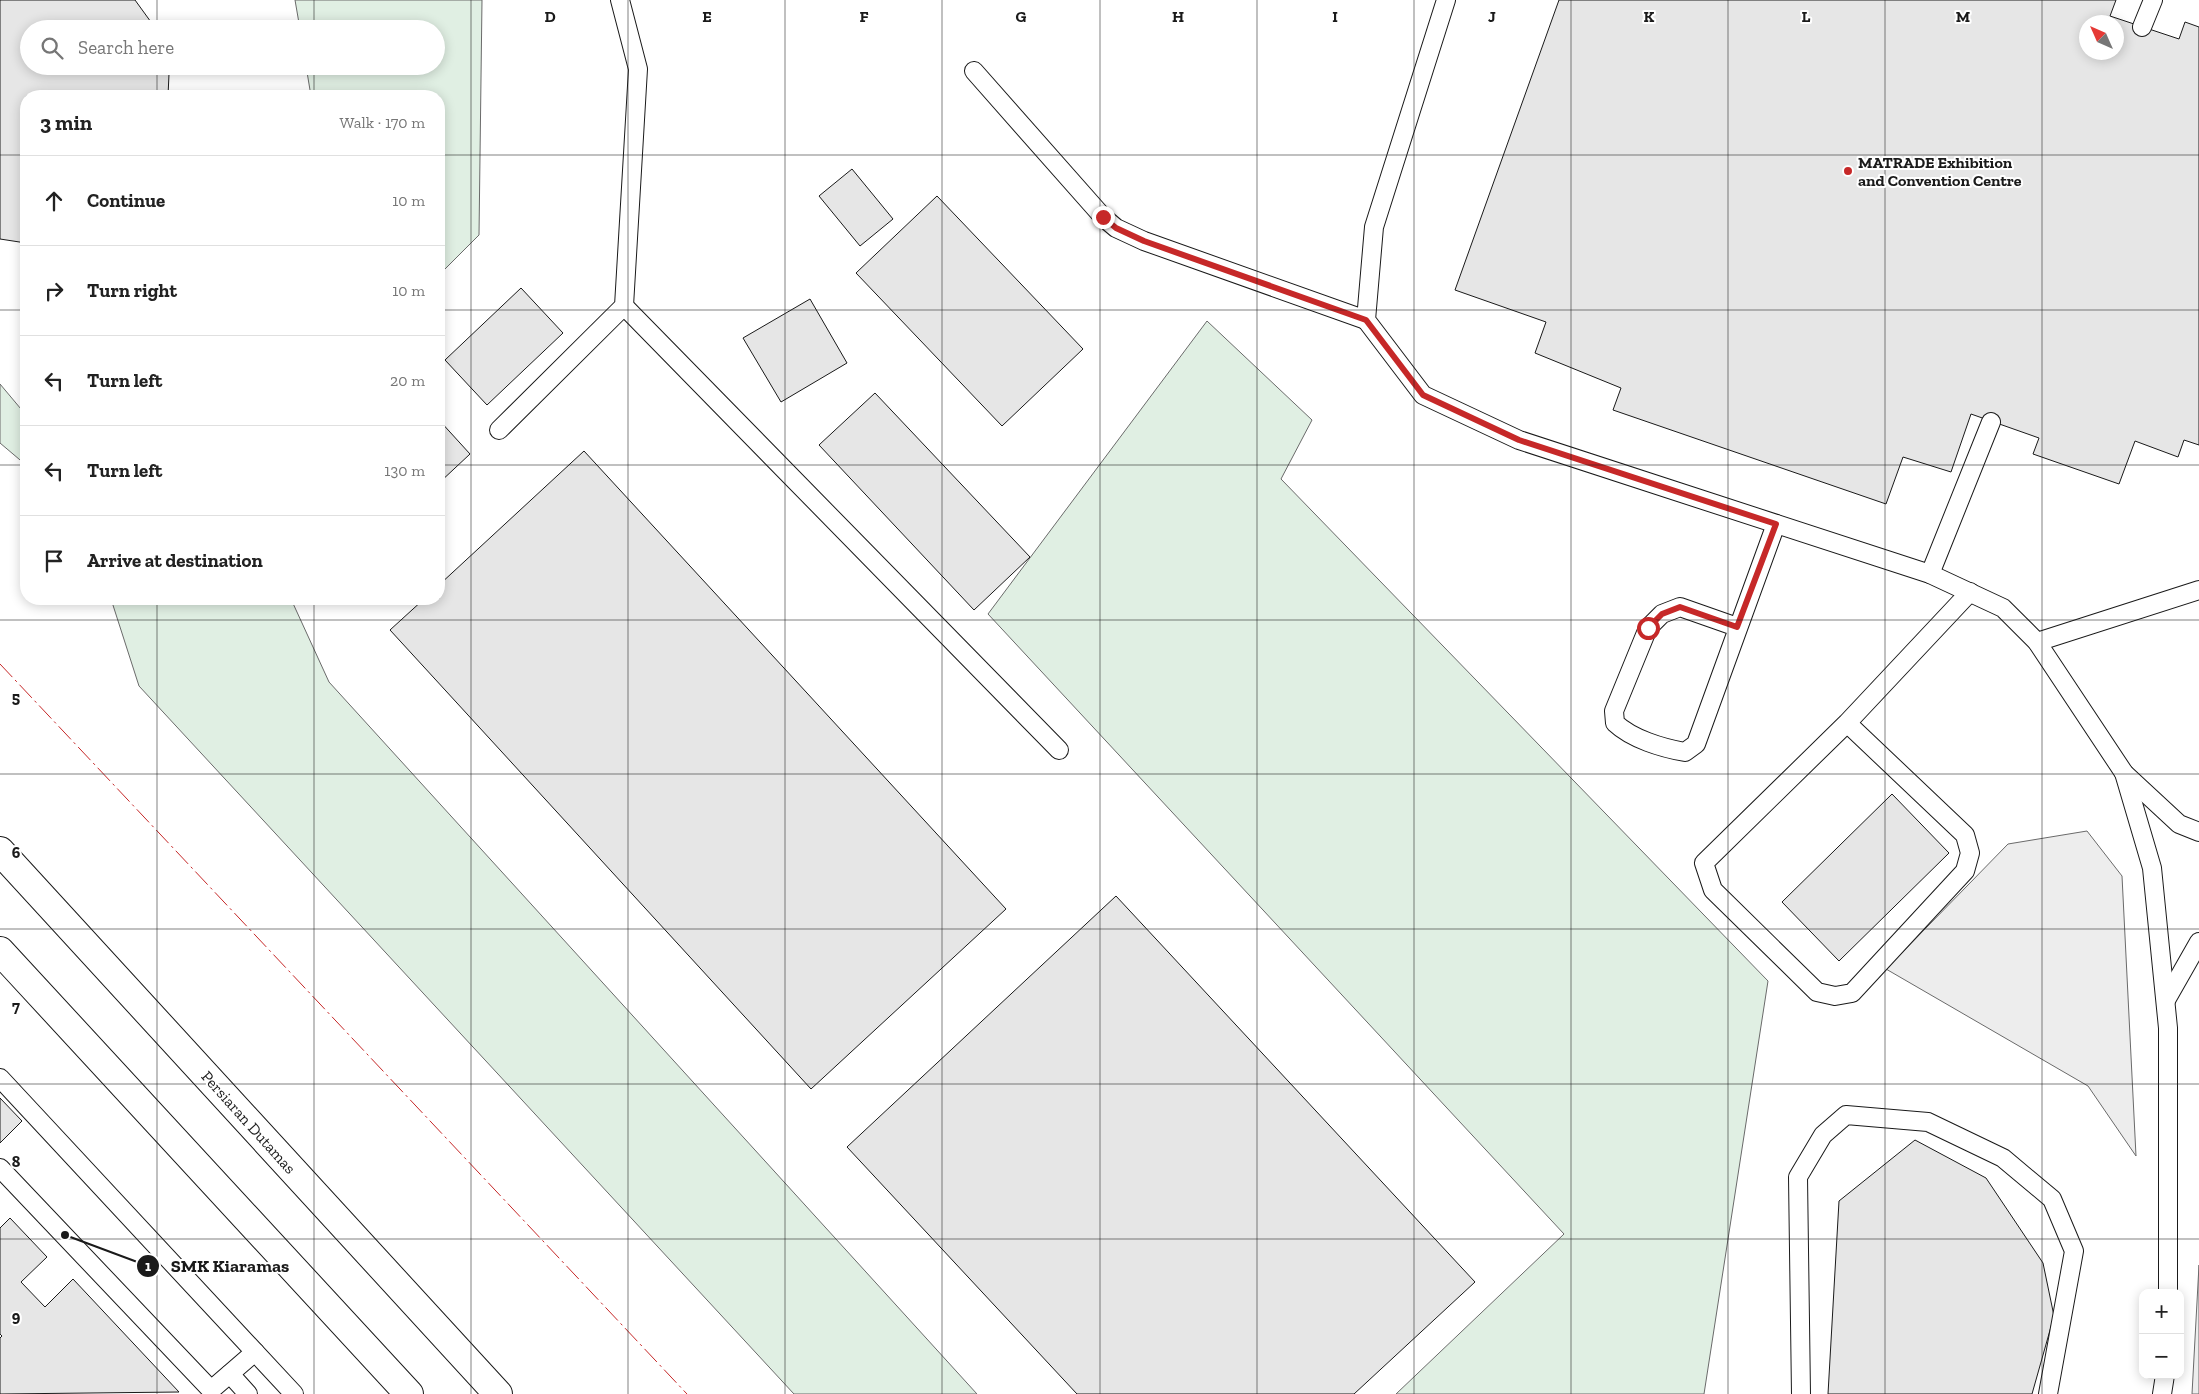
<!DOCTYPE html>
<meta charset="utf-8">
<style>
:root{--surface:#fff;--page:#f6f6f6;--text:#222;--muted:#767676;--line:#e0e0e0}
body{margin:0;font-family:"Zilla Slab",serif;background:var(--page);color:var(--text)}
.controls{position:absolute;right:15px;bottom:15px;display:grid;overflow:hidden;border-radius:10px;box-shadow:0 2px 12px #0003}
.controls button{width:45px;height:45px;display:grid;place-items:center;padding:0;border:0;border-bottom:1px solid var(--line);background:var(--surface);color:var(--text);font:25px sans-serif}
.compass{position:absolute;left:2079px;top:15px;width:45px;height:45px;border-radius:50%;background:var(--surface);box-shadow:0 2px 12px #0003;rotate:315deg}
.stop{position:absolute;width:15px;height:15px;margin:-11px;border:4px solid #c62828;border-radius:50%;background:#fff}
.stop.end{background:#c62828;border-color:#fff;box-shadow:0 1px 5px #0008}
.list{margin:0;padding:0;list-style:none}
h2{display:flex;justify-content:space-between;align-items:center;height:65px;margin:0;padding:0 20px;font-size:21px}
h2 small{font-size:16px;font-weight:400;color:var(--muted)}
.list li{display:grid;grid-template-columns:32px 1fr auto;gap:15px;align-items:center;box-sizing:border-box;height:90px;padding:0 20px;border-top:1px solid var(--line)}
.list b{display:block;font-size:19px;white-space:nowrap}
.list em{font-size:16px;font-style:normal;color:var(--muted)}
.icon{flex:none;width:28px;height:28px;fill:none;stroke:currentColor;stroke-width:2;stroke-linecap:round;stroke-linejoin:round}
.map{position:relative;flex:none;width:2199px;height:1394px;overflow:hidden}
.search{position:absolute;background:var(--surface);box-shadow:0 2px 12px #0003;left:20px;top:20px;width:425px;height:55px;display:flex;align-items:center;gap:12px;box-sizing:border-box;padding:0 18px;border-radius:28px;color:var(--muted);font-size:19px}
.panel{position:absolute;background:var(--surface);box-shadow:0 2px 12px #0003;left:20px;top:90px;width:425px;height:515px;border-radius:20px}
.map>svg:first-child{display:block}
.green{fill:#e0efe3;stroke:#6a6a6a}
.parking{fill:#ededed;stroke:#6a6a6a}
.building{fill:#e6e6e6;stroke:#1a1a1a;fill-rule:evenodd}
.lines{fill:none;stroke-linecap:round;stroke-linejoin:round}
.lane-casing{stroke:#1a1a1a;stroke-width:20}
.secondary-casing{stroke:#1a1a1a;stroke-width:30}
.lane{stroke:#fff;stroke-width:18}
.secondary{stroke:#fff;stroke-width:28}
.power{stroke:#c62828;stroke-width:1;stroke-dasharray:18 4 2.5 4;stroke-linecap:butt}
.route{stroke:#c62828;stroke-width:6}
.grid{fill:none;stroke:#1a1a1a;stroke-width:1;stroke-opacity:0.55}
.poi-dot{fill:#c62828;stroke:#fff;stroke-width:2}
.labels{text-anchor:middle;stroke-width:4;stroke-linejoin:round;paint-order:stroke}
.poi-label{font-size:16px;font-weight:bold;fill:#1a1a1a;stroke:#fff;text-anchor:start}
.street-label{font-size:16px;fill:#1a1a1a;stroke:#fff}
.grid-label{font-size:16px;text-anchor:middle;font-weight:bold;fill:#1a1a1a;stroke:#fff;stroke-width:4;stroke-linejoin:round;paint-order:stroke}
.leader{fill:none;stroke:#1a1a1a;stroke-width:2}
.callout-dot{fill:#1a1a1a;stroke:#fff;stroke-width:2}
.mark-label{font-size:15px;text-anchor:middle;font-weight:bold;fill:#fff}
.callout-label{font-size:18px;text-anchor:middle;font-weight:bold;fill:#1a1a1a;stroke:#fff;stroke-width:4;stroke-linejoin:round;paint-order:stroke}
</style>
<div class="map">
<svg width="2199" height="1394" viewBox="0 0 2199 1394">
<rect width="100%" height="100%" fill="#fff"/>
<g class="green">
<path d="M295,0H482L479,235L439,275V96H311L306,66H436V29H300Z"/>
<path d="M1207,321L1312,420L1281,479L1768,981L1704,1394H1396L1564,1234L988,614Z"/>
<path d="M0,384L26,415V465L0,443Z"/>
<path d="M111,599H291L329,682L977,1394H794L139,686Z"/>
</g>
<g class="parking">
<path d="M2087,831L2122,876L2136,1156L2088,1086L1886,969L2008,844Z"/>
<path d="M2199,1265V1394H2192Z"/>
</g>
<g class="building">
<path d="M0,0H135L156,29H29V66H166L169,74L168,96H26V243L0,239Z"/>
<path d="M1559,0H2116L2110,16L2179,39L2185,22L2199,27V445L2184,440L2178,457L2135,441L2119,484L2033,454L2039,438L1971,414L1951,472L1903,457L1886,504L1613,410L1621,388L1535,353L1546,322L1455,290ZM2086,22H2116V52H2086Z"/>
<path d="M852,169L893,219L860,246L819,196Z"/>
<path d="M937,196L1083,349L1002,426L856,273Z"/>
<path d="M521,288L563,333L487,405L445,360Z"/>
<path d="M810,299L847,363L781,402L743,338Z"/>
<path d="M875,393L1030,557L974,610L819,445Z"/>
<path d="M439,420L470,454L439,483Z"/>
<path d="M584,451L1006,909L811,1089L390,630L424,599H439V585Z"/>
<path d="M1892,794L1949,853L1839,961L1782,902Z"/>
<path d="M1116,896L1475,1282L1354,1394H1077L847,1147Z"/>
<path d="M0,1098L22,1121L0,1143Z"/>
<path d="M1915,1140L1986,1178L2043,1263L2054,1316L2032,1394H1828L1839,1201Z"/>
<path d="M10,1218L47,1257L21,1282L45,1307L73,1279L179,1392L0,1394V1338L2,1336L0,1334V1228Z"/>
</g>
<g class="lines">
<g class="lane-casing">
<g id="lane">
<path d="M1446,0L1374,227L1366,320L1423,395L1519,440L1930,574L2003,608L2037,642L2124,773L2179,824L2199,832"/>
<path d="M2142,27L2153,0"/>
<path d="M974,71L1103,217L1116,228L1144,241L1366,320"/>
<path d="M624,306L1059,750"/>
<path d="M499,430L624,306L638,69L620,0"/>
<path d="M1930,574L1991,422"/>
<path d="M1737,627L1680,607L1662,614L1648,628L1614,711L1615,723C1632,739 1662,748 1685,752L1696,744L1776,524"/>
<path d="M2037,642L2199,590"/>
<path d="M1847,723L1965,835L1970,853L1965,871L1852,993L1835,996L1817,992L1713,890L1704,863L1847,723L1970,592"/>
<path d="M2124,773L2152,868L2168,1028V1293"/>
<path d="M2166,1000L2199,942"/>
<path d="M0,1078L294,1394"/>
<path d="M0,1168L211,1390L255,1352"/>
<path d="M230,1374L248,1394"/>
<path d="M1801,1394L1798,1177L1823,1135L1846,1115L1928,1122L2003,1158L2052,1199L2074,1251L2048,1394"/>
<path d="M2162,1394L2165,1375"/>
</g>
</g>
<g class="secondary-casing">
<g id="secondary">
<path d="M0,851L498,1394"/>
<path d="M0,951L409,1394"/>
</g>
</g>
<use href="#lane" class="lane"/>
<use href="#secondary" class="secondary"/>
<path class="power" d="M0,664L687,1394"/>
</g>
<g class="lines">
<path class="route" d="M1103,217L1116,228L1144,241L1366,320L1423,395L1519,440L1776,524L1737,627L1680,607L1662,614L1648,628"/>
</g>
<path class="grid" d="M157,0V29M314,0V29M471,0V1394M628,0V1394M785,0V1394M942,0V1394M1100,0V1394M1257,0V1394M1414,0V1394M1571,0V1394M1728,0V1394M1885,0V1394M2042,0V1394M157,66V96M314,66V96M0,155H26M439,155H2199M0,310H26M439,310H2199M0,465H26M439,465H2199M157,599V1394M314,599V1394M0,620H2199M0,774H2199M0,929H2199M0,1084H2199M0,1239H2199"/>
<circle class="poi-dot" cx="1848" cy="171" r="5"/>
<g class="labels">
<g class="poi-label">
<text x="1858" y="168">MATRADE Exhibition<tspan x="1858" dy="18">and Convention Centre</tspan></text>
</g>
<g class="street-label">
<text transform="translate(249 1122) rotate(48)" y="6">Persiaran Dutamas</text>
</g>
</g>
<g class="grid-label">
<text x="550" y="22">D</text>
<text x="707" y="22">E</text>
<text x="864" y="22">F</text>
<text x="1021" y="22">G</text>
<text x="1178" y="22">H</text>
<text x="1335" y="22">I</text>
<text x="1492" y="22">J</text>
<text x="1649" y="22">K</text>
<text x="1806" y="22">L</text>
<text x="1963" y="22">M</text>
<text x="16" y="703">5</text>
<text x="16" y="858">6</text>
<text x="16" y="1012">7</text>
<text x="16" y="1167">8</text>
<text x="16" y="1322">9</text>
</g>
<path class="leader" d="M65 1235L148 1266"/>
<g class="callout-dot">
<circle cx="65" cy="1235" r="5"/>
<circle cx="148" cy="1266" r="12"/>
</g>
<g class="mark-label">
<text x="148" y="1271">1</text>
</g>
<g class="callout-label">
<text x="230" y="1272">SMK Kiaramas</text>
</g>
</svg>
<div class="controls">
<button>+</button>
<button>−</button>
</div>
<svg class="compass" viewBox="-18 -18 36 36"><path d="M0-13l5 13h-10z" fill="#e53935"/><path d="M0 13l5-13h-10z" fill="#767676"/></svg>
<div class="stop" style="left:1648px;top:628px"></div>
<div class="stop end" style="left:1103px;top:217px"></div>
<div class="search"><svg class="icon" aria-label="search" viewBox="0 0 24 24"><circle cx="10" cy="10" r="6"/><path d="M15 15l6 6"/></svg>Search here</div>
<section class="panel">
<h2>3 min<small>Walk · 170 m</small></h2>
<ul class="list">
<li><svg class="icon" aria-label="ahead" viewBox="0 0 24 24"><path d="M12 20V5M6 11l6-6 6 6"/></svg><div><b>Continue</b></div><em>10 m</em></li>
<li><svg class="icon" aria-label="right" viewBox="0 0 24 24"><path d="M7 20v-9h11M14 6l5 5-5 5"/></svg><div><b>Turn right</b></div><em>10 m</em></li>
<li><svg class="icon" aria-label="left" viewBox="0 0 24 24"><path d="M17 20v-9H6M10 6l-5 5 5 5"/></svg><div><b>Turn left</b></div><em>20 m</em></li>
<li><svg class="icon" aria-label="left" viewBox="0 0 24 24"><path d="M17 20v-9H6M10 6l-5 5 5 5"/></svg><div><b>Turn left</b></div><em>130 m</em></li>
<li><svg class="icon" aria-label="arrive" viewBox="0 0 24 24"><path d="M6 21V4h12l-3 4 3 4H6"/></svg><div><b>Arrive at destination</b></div></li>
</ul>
</section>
</div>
